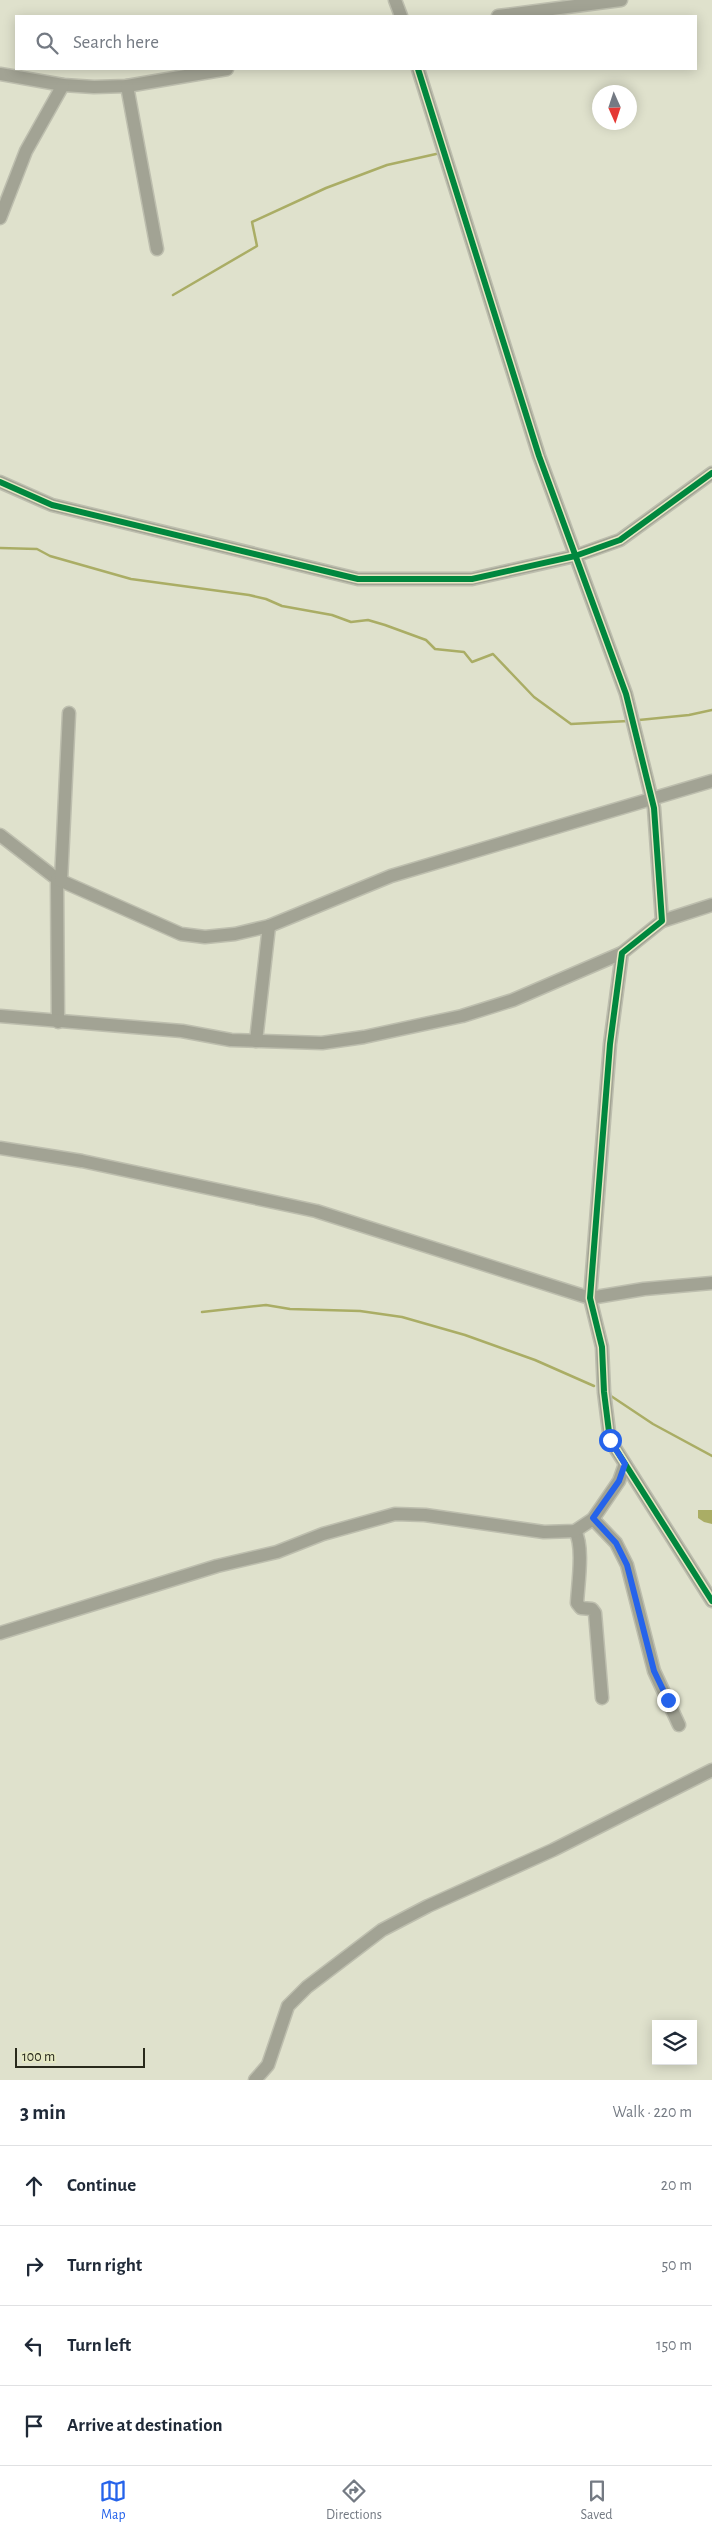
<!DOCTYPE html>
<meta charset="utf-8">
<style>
:root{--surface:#fff;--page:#f6f6f7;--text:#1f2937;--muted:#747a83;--line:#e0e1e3;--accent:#2563eb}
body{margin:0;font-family:"Alegreya Sans",sans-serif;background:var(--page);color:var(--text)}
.controls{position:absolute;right:15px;bottom:15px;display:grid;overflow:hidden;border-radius:0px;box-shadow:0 2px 12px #0003}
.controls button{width:45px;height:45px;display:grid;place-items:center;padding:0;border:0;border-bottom:1px solid var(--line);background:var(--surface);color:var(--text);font:25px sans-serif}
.compass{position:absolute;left:592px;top:85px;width:45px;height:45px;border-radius:50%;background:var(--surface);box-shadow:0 2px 12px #0003;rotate:177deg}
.scale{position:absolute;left:15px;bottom:12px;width:130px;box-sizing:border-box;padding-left:5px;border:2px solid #29291b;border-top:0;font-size:14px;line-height:18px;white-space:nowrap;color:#29291b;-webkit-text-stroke:4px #e6e9c4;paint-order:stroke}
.stop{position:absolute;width:15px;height:15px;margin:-11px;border:4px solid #2563eb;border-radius:50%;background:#fff}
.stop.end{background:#2563eb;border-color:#fff;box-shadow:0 1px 5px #0008}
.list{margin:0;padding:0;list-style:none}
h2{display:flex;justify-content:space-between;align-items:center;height:65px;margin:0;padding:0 20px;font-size:21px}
h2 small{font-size:16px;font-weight:400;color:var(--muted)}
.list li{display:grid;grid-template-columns:32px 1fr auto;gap:15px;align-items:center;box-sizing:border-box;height:80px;padding:0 20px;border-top:1px solid var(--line)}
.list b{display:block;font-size:19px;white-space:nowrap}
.list em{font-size:16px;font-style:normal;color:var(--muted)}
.icon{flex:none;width:28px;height:28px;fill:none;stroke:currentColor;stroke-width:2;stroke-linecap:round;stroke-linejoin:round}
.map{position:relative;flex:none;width:712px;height:2080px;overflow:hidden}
.search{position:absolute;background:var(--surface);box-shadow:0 2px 12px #0003;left:15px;right:15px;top:15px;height:55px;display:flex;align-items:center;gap:12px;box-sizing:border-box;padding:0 18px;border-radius:0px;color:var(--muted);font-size:19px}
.sheet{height:385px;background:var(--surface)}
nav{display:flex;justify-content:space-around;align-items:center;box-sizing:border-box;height:70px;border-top:1px solid var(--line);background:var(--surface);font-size:14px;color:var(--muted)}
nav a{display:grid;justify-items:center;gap:2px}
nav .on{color:var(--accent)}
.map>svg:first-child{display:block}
.water{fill:#aaad65}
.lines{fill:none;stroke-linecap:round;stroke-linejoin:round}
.stream{stroke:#aaad65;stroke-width:2.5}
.minor-casing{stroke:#bdbeae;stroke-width:15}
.minor{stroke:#a2a394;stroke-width:12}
.cycleway-casing{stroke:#e6e9c4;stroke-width:9}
.cycleway{stroke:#00873e;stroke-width:6}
.route{stroke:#2563eb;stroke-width:6}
</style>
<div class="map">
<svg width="712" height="2080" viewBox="0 0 712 2080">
<rect width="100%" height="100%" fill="#dfe1cc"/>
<path class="water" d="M698,1510H712V1524L704,1522L698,1518Z"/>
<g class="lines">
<g class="stream">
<path d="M173,295L257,246L252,222L326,188L387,165L436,154"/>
<path d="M0,548L37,549L50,556L131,579L249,595L266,599L282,606L332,615L351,622L368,620L385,625L426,640L435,649L464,652L472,662L493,654L534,697L571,724L628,721"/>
<path d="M639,720L689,715L712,710"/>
<path d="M202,1312L266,1305L290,1309L360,1311L402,1317L465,1335L535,1360L594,1386"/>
<path d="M611,1396L653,1424L712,1456"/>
</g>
<g class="minor-casing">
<g id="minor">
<path d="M395,0L401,16"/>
<path d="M498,16L621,0"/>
<path d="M418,69L539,456L626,694L654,808L662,921L622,953L610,1044L590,1298L602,1347L604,1392L610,1440L712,1601"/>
<path d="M0,74L63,85L94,87L127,86L227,69"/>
<path d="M127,86L157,249"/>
<path d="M0,218L26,151L63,85"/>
<path d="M0,482L52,505L358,579H472L575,556L620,540L712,473"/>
<path d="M0,835L57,879L58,1022"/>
<path d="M57,879L181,934L205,937L235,934L269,926L391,876L712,781"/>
<path d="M61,881L69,713"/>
<path d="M662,921L712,905"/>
<path d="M0,1016L182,1031L231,1040L322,1043L364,1037L462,1016L513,1000L622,953"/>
<path d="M256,1041L269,926"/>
<path d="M0,1148L82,1161L316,1211L590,1298L644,1289L712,1283"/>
<path d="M593,1519L616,1543L627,1565L654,1671L679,1725"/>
<path d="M575,1531C584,1546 578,1584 577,1603L581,1608L592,1609L595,1613L602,1698"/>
<path d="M0,1633L217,1566L277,1552L323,1534L395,1514L425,1515L544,1532L575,1531L593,1519L619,1481L625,1464"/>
<path d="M255,2080L268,2065L288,2006L307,1987L382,1930L428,1906L553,1850L712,1770"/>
</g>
</g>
<use href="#minor" class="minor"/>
<g class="cycleway-casing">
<g id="cycleway">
<path d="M418,69L539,456L626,694L654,808L662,921L622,953L610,1044L590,1298L602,1347L604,1392L610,1440L712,1601"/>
<path d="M0,482L52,505L358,579H472L575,556L620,540L712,473"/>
</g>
</g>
<use href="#cycleway" class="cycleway"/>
</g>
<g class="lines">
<path class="route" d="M610,1440L625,1464L619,1481L593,1518L616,1543L627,1565L654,1671L668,1700"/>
</g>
</svg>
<div class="controls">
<button><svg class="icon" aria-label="layers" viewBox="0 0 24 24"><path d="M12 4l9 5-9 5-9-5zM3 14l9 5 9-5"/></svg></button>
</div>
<svg class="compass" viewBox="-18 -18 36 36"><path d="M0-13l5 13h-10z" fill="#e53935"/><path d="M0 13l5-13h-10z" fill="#747a83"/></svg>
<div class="scale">100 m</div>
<div class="stop" style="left:610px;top:1440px"></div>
<div class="stop end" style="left:668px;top:1700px"></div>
<div class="search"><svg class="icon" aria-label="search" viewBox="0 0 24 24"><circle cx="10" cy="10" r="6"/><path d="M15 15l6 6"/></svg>Search here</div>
</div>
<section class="sheet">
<h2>3 min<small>Walk · 220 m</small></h2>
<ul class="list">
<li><svg class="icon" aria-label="ahead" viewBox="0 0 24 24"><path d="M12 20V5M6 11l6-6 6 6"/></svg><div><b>Continue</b></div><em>20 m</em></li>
<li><svg class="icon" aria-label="right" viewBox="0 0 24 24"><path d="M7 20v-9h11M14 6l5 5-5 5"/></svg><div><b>Turn right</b></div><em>50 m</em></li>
<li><svg class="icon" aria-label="left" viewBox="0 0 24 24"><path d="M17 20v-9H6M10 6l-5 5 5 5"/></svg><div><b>Turn left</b></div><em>150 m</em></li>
<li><svg class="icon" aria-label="arrive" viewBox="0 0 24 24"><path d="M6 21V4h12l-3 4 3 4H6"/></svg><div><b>Arrive at destination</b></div></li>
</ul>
</section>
<nav>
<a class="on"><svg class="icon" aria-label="map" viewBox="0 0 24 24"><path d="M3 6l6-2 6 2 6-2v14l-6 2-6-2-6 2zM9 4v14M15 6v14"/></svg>Map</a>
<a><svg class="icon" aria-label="directions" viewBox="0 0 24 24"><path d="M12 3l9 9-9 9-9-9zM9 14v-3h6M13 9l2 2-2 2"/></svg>Directions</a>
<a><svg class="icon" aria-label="saved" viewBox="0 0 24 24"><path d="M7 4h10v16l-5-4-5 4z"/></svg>Saved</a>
</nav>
